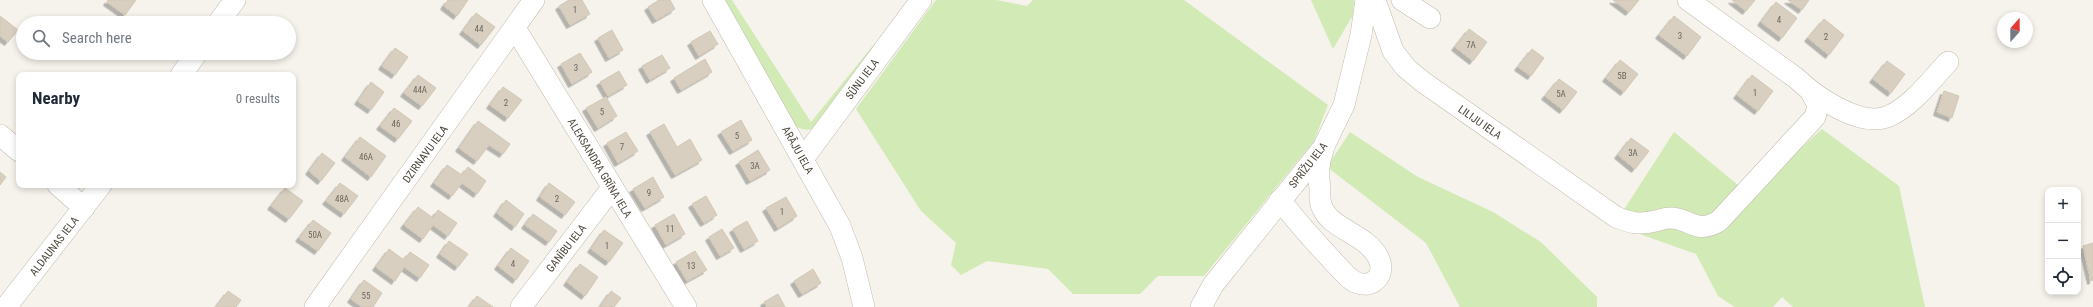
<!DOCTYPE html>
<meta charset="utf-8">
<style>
:root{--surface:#fff;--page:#f2f2f3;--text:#1f2937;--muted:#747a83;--line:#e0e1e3}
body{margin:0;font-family:"Roboto Condensed",sans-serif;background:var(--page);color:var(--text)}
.controls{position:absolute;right:12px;bottom:12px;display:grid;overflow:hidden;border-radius:8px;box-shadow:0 2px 6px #0003}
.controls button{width:36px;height:36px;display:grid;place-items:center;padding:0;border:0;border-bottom:1px solid var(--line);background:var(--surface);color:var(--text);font:20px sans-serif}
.compass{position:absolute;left:1997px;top:12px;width:36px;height:36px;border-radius:50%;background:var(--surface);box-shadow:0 2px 6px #0003;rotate:21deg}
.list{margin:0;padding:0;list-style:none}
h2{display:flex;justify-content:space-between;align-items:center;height:52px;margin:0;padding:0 16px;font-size:17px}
h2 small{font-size:13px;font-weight:400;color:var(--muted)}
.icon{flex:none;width:22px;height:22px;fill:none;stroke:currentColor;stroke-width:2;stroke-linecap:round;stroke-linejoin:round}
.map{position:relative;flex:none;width:2093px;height:307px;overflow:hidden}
.search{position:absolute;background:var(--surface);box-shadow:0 2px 6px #0003;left:16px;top:16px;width:280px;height:44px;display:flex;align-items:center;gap:10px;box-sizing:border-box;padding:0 14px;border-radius:22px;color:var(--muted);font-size:15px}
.panel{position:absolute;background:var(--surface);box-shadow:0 2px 6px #0003;left:16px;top:72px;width:280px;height:116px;border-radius:8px}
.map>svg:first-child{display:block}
.green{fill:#d2eab5}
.building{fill:#d8cfc1;stroke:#d3c7b4;filter:url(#shadow)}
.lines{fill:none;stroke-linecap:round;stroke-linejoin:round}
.minor-casing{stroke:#c2bbae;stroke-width:22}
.minor{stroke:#fff;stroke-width:21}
.labels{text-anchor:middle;stroke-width:3;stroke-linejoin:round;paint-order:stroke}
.number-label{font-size:9px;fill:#6e675b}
.street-label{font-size:11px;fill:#4b4439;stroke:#fff}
</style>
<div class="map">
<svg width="2093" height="307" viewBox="0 0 2093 307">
<defs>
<filter id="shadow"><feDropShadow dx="-3.5" dy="3.5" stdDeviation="0" flood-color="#0004"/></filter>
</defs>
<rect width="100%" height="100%" fill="#f6f3ec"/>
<g class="green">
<path d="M719,0H732L811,122L875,43L879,48L817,128C808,131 802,130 793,125Z"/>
<path d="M936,0H996L1027,6L1033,0H1184L1328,105L1314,141L1204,276H1158L1140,294H1073L1048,269L987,261L961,275L951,265L956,243L921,211L856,109Z"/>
<path d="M1311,0H1354L1353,15L1333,49Z"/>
<path d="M1822,129L1899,186L1925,307H1793L1782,297L1773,307H1735L1718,296L1696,254L1614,225L1674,132L1750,195Z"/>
<path d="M1350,132L1418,177L1493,212L1541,242L1597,297V307H1460L1426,243L1327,167Z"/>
</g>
<g class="building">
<path d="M108,0H136L125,15L107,2Z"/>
<path d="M448,0H468L457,16L444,6Z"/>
<path d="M569,0H582L590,14L570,25L559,6Z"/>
<path d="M659,0H670L675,9L656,20L648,7Z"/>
<path d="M1613,0H1639L1629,12Z"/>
<path d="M1732,0H1755L1746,11Z"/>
<path d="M1788,0H1809L1802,10Z"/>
<path d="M1776,2L1797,18L1782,38L1761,22Z"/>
<path d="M476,13L495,27L481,45L463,31Z"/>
<path d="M0,16L18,30L8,42L0,36Z"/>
<path d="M1674,16L1701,37L1687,56L1659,35Z"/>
<path d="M1824,19L1844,35L1829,55L1808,38Z"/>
<path d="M1469,29L1487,42L1473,61L1455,47Z"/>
<path d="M612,30L623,50L609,58L598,38Z"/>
<path d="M710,31L718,44L699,56L691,42Z"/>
<path d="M395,48L408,57L395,75L382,66Z"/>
<path d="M1532,49L1544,58L1531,76L1518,67Z"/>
<path d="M580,53L592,72L572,84L561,64Z"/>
<path d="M662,55L670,68L650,80L642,66Z"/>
<path d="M705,59L712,72L681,90L674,78Z"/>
<path d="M1620,60L1638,74L1624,92L1606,78Z"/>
<path d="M1887,61L1905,74L1891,93L1873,79Z"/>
<path d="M619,71L627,85L608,96L600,82Z"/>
<path d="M418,75L436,88L422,106L404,93Z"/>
<path d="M1752,75L1773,91L1758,111L1737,95Z"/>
<path d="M1559,79L1577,92L1563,110L1545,96Z"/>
<path d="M371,82L384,92L371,110L358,101Z"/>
<path d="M503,87L522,100L508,118L490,105Z"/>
<path d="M1944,91L1959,96L1952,118L1937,112Z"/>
<path d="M606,97L617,116L598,128L586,108Z"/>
<path d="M394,108L412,121L398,139L380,126Z"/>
<path d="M741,120L752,140L733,151L721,132Z"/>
<path d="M478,121L510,144L503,154L489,145L477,161L459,148Z"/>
<path d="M664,124L677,147L690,139L702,160L675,175L650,132Z"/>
<path d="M626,132L638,151L618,163L607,143Z"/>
<path d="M360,137L386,156L371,177L345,157Z"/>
<path d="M1631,138L1649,151L1635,169L1618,155Z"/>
<path d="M758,150L770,170L750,181L739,162Z"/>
<path d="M322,153L335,163L321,181L309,171Z"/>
<path d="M447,165L462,175L468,167L486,181L477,194L462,183L452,196L434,183Z"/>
<path d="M0,172L6,177L0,185Z"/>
<path d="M653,177L664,197L645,208L633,189Z"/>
<path d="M340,183L358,196L344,214L326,201Z"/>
<path d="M549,183L575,202L565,215L540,197Z"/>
<path d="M285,188L303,201L289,219L271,206Z"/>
<path d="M706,196L717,215L704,223L692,204Z"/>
<path d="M786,197L797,216L778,228L766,208Z"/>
<path d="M506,200L524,214L515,227L497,213Z"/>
<path d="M418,207L433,218L438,210L457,223L448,236L433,225L423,239L404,225Z"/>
<path d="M533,214L557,231L549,242L525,225Z"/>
<path d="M674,214L685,234L666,245L655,225Z"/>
<path d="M313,220L331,233L318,251L299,238Z"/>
<path d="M747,221L758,241L744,249L733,229Z"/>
<path d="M722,229L734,248L720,256L709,237Z"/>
<path d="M604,230L623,243L609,262L591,249Z"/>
<path d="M449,241L468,254L458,267L440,254Z"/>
<path d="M2093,243V280L2091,281L2083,246Z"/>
<path d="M511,248L529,261L516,280L498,266Z"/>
<path d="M389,249L404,260L410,252L429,265L420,278L404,267L395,281L376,267Z"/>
<path d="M695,251L707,270L687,281L676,262Z"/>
<path d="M580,264L598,277L585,296L567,282Z"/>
<path d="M813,269L821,283L802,294L794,281Z"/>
<path d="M364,280L382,293L373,307H362L351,299Z"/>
<path d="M228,291L241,300L236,307H216Z"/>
<path d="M611,291L621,298L614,307H600Z"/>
<path d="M778,294L785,307H767L764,302Z"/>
<path d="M477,296L493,307H469Z"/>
</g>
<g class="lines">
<g class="minor-casing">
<g id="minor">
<path d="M713,0L840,226L852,258L864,307"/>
<path d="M1375,0L1393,51L1406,68L1423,82L1616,217C1630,223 1640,225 1655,221C1660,220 1665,218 1670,218C1691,218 1696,235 1719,221L1815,117L1818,105L1811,92"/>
<path d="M1402,0L1430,18"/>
<path d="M1688,0L1796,78C1815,96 1861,129 1889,116C1912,106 1931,80 1948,62"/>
<path d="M218,23L235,0"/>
<path d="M515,28L686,307"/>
<path d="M181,75L197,53"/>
<path d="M0,135L19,151"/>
<path d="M803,159L921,0"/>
<path d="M58,185L84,208"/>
<path d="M1280,200C1301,227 1323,251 1347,276C1366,295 1389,278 1378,257C1366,234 1330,229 1322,207C1319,201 1320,195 1320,189C1318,174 1318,164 1323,150"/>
<path d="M6,307L101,185"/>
<path d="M315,307L534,0"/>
<path d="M521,307L612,188"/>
<path d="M1201,307L1213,285L1323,148L1344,105L1361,35L1366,0"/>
</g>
</g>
<use href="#minor" class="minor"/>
</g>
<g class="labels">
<g class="number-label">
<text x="575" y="13">1</text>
<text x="1779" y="23">4</text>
<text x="479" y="32">44</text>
<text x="1680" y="39">3</text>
<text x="1826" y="40">2</text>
<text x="1471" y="48">7A</text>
<text x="576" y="71">3</text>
<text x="1622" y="79">5B</text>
<text x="420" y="93">44A</text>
<text x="1755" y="96">1</text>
<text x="1561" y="97">5A</text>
<text x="506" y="106">2</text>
<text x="602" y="115">5</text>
<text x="396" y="127">46</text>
<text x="737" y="139">5</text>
<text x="622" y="150">7</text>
<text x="1633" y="156">3A</text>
<text x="366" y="160">46A</text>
<text x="755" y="169">3A</text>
<text x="649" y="196">9</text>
<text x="342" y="202">48A</text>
<text x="557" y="202">2</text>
<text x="782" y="215">1</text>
<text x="670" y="232">11</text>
<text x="315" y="238">50A</text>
<text x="607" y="249">1</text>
<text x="513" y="267">4</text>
<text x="691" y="269">13</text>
<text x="366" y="299">55</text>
</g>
<g class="street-label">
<text transform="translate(862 79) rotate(-53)" y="4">SŪNU IELA</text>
<text transform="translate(1480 122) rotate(35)" y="4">LILIJU IELA</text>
<text transform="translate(798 150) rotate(61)" y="4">ARĀJU IELA</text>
<text transform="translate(425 154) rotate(-54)" y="4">DZIRNAVU IELA</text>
<text transform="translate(1308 165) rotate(-52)" y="4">SPRĪŽU IELA</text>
<text transform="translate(600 168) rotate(59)" y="4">ALEKSANDRA GRĪNA IELA</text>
<text transform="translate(54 246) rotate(-52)" y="4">ALDAUNAS IELA</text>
<text transform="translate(566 248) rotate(-52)" y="4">GANĪBU IELA</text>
</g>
</g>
</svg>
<div class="controls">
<button>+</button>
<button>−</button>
<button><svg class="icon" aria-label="locate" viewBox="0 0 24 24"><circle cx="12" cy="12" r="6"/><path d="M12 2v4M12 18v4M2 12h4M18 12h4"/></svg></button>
</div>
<svg class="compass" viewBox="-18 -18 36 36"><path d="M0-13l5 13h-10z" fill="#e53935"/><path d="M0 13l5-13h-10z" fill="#747a83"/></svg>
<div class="search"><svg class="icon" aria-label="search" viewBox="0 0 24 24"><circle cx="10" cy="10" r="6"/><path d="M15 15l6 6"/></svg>Search here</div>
<section class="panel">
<h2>Nearby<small>0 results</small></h2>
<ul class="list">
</ul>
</section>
</div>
